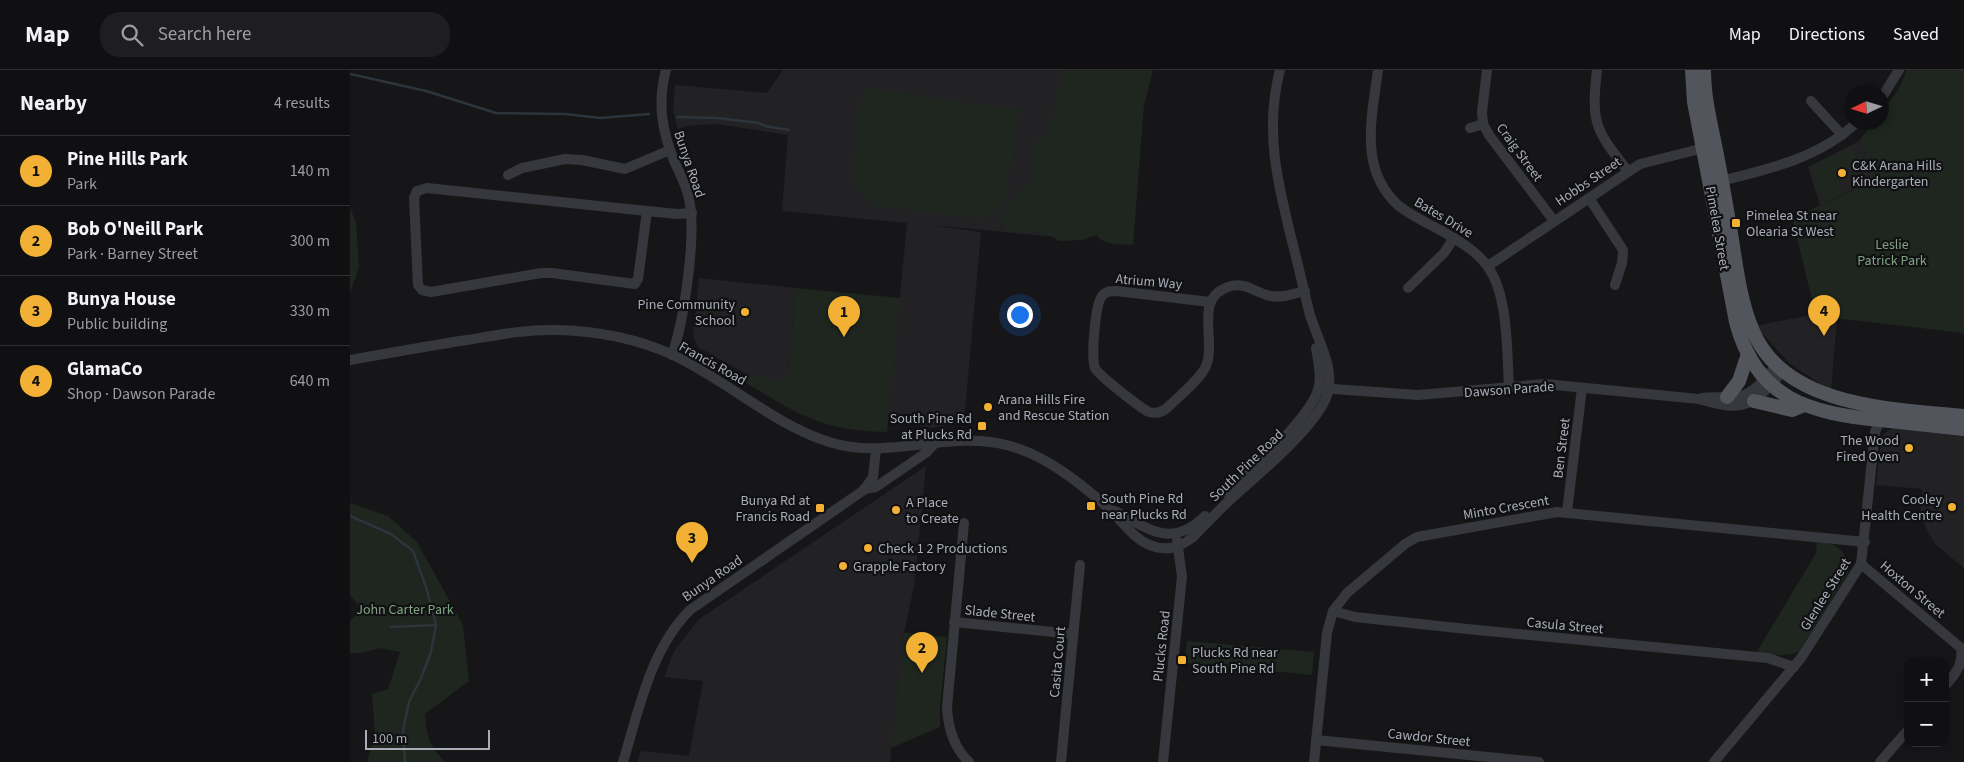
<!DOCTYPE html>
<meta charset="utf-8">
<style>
:root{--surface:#101012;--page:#1e1e20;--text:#f1f3f6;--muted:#9c9d9f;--line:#303032;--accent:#f2b134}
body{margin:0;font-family:"Source Sans 3",sans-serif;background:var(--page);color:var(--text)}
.controls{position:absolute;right:15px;bottom:15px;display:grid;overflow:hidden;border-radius:10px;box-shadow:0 2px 8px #0003}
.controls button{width:45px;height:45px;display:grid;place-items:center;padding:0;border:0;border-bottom:1px solid var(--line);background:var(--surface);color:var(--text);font:25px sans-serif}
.compass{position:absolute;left:1494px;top:15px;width:45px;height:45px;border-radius:50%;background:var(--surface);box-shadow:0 2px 8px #0003;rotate:266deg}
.scale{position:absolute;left:15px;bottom:12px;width:125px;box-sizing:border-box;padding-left:5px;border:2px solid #a8adb8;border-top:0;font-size:14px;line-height:18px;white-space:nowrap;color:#a8adb8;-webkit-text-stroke:4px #111113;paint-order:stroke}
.you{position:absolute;left:669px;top:244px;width:18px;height:18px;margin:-12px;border:4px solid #fff;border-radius:50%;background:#1a73e8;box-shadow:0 0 0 8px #1a73e833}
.badge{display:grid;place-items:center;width:32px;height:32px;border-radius:50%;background:var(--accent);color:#111;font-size:16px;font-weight:700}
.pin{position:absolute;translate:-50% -41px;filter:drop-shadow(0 1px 2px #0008)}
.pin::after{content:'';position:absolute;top:26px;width:18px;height:15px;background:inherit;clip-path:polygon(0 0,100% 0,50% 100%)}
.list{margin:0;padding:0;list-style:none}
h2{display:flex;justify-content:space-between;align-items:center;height:65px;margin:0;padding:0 20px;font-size:21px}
h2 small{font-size:16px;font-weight:400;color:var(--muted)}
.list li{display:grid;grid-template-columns:32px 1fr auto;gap:15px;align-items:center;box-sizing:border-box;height:70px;padding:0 20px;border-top:1px solid var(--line)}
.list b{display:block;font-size:19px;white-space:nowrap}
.list p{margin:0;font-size:16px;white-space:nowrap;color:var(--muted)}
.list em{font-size:16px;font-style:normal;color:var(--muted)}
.icon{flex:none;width:28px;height:28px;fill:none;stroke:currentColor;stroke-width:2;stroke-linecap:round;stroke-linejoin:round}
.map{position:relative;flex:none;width:1614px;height:692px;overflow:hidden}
header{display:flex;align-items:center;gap:30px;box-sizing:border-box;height:70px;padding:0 25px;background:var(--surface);border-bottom:1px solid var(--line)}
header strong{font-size:24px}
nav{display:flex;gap:28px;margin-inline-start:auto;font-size:18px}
.search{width:350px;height:45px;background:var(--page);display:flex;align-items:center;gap:12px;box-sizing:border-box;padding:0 18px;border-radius:20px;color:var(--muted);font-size:19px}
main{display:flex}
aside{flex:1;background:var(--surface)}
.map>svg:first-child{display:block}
.built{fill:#222225}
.green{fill:#1e261f}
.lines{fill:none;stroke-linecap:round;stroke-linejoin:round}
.stream{stroke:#2c353c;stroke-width:2.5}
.minor{stroke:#37383d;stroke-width:10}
.major{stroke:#53555c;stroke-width:14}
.poi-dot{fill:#f2b134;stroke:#111113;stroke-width:2}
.labels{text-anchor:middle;stroke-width:4.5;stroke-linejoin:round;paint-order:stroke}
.street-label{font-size:14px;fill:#a8adb8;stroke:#111113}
.poi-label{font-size:14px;fill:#a8adb8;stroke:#111113;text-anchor:start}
.park-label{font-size:14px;fill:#7fa381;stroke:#111113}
</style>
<header>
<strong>Map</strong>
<div class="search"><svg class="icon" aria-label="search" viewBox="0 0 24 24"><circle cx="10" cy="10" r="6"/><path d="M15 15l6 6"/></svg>Search here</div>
<nav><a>Map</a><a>Directions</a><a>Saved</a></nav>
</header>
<main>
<aside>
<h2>Nearby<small>4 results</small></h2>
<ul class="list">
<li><span class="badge">1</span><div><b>Pine Hills Park</b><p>Park</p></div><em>140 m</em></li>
<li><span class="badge">2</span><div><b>Bob O'Neill Park</b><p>Park · Barney Street</p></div><em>300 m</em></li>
<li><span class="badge">3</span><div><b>Bunya House</b><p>Public building</p></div><em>330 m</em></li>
<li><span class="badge">4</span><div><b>GlamaCo</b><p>Shop · Dawson Parade</p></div><em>640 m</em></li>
</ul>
</aside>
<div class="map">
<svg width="1614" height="692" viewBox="0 0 1614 692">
<rect width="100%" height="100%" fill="#161618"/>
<g class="built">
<path d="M433,0H722L707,167L579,155L631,162L614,352L582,358L538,348L557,153L432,141L438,65L366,54L335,56L328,59L323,40L325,15L417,23Z"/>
<path d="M1509,71L1528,109L1470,135L1458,97Z"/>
<path d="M349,208L446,218L437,313L399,306L348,277L343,266Z"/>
<path d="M1465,244L1466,246L1487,248L1481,321L1439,293L1406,256Z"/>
<path d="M1544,357L1614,365V498L1585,474L1570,447L1572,419L1526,415L1531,370L1534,364Z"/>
<path d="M576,396L564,516L554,563L540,692H287L291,681L339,686L353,611L314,607L324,581L348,550Z"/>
</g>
<g class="green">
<path d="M713,0H803L794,35L783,175C770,174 755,176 746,165L733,170L709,171C694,158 673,161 655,161L651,151C658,132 667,121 683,108L681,75L699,60Z"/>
<path d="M1557,0H1614V263L1466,246L1442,148L1528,109L1509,71L1523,53L1532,52V41L1547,22Z"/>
<path d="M518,18L669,40L666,67L654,136L633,149L521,135L501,107L512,23Z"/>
<path d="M1503,78L1510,94L1486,104L1494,124L1474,132L1459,96Z"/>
<path d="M0,138L6,152L9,197L0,223Z"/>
<path d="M446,218L550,228L537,362C473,361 447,344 395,312L399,306L437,312Z"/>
<path d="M0,433L38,446L67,472L113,555L119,611L75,644C77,669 79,674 95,692H17L25,664L22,624L38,619L50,582L30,578L11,583H0V551L12,540L0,525Z"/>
<path d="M1467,472C1471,473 1476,472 1480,474C1492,477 1502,492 1498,503L1449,581C1436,588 1421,584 1406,583L1466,483Z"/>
<path d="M554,563L597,567L590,638V657L541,678Z"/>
<path d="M837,571L964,582L962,605L835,593Z"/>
</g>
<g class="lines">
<g class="stream">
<path d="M0,4L76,21L146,43L215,44L250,48L299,44"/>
<path d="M327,47L367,48L409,53L415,56L439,60"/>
<path d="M0,446L41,464L63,481L77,520L86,555L81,582L71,608L59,632L53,660L55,692"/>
<path d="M41,557L86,555"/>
</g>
<g class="minor">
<path d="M316,0C307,33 312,62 325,93C330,104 336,115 338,125C348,160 334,251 322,285"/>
<path d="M1028,0C1022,47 1008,100 1049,136C1062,146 1077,153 1092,161C1110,172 1130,182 1141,202C1158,230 1157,283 1159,317"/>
<path d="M1137,0L1132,42L1133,54L1139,65L1204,151"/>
<path d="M1247,0C1241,53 1245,60 1278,101"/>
<path d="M1532,27L1549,0"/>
<path d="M1461,31L1492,65"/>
<path d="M1120,58L1133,54"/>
<path d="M158,105L172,98L215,89L232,90L275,99L320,80"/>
<path d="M1366,112C1415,100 1469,89 1507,52"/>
<path d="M1239,128L1273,180L1272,193L1265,215"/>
<path d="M297,141L288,209L285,214L202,203H191L81,222L72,220L68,215L64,128L67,121L77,118L297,141L327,144L342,143"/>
<path d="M1138,196L1290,94L1358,77"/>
<path d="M1058,218L1094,183L1104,168"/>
<path d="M860,232L766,221C761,221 756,221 752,226C745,235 741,287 745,298C748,305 792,339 799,342C806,344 812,342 817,338C828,327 850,310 856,296C867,269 842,227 881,216C897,212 907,224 921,226C932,228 944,224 955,221"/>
<path d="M0,290C39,283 78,276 117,270C147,265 178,259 208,260C247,261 288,269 323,285C376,310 423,354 479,372C539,391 600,359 660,376C696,386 729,412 756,436C771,449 782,468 800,475C816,482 831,477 843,467C856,454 869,440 883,427C908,405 963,359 976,328C987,301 968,271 960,245C954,222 949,198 943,175C928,115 914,61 930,0"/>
<path d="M969,318L1068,325L1195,314L1349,329C1395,343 1403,336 1433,301"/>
<path d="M1352,328C1365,326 1378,329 1391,326C1406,322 1417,306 1427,295"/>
<path d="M514,419L526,417L577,382L586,372"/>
<path d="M878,424C901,400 959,349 968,320C972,307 968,291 966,278"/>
<path d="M765,441C799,459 821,479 855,446"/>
<path d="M1217,442L1232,318"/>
<path d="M614,453L597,637C598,657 604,678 619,692"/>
<path d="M1511,494L1611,578C1614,593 1605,605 1595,616"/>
<path d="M983,541L1005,547L1117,559L1418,588L1444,597"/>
<path d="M604,552L723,564"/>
<path d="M966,670L1189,692"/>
<path d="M273,692C289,640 300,580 340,540L514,420L523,407L526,379"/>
<path d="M711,692L730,495"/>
<path d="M813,692L832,506L827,471"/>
<path d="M964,692L977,563L983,541L997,523L1055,474L1067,467L1207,442L1515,472"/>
<path d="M1364,692L1451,588L1511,494L1525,362L1532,345"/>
<path d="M1530,692L1558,660"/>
</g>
<g class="major">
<path d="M1342,0L1344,32L1386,252C1406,329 1459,343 1530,350C1558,353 1586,356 1614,359"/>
<path d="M1354,0C1354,26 1360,50 1365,75C1370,99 1374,122 1378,146C1385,183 1388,227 1403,261C1435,338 1544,339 1614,346"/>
<path d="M1377,327L1389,311L1398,284"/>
<path d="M1404,331L1442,340L1454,335"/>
</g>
</g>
<g class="poi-dot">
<circle cx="1492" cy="103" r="5"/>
<rect x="1381" y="148" width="10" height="10" rx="2.5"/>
<circle cx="395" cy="242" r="5"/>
<circle cx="638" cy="337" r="5"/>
<rect x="627" y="351" width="10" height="10" rx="2.5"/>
<circle cx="1559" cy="378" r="5"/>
<rect x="736" y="431" width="10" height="10" rx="2.5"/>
<circle cx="1602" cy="437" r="5"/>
<rect x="465" y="433" width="10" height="10" rx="2.5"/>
<circle cx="546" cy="440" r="5"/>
<circle cx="518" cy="478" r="5"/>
<circle cx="493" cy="496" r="5"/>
<rect x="827" y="585" width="10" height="10" rx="2.5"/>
</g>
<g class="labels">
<g class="street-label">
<text transform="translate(1170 82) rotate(54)" y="5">Craig Street</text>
<text transform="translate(340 94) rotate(71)" y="5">Bunya Road</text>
<text transform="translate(1238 111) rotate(-34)" y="5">Hobbs Street</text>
<text transform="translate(1094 147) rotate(31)" y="5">Bates Drive</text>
<text transform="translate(1368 158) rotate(80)" y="5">Pimelea Street</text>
<text transform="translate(799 211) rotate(5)" y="5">Atrium Way</text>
<text transform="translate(363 293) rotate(29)" y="5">Francis Road</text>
<text transform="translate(1159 319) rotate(-4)" y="5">Dawson Parade</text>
<text transform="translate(1211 378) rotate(-83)" y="5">Ben Street</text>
<text transform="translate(896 395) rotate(-44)" y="5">South Pine Road</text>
<text transform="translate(1156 437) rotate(-10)" y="5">Minto Crescent</text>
<text transform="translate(362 508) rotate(-35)" y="5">Bunya Road</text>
<text transform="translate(1563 519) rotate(40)" y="5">Hoxton Street</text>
<text transform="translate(1475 524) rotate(-58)" y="5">Glenlee Street</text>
<text transform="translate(650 543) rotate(6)" y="5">Slade Street</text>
<text transform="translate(1215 555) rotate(5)" y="5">Casula Street</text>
<text transform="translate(811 576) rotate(-84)" y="5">Plucks Road</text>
<text transform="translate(707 592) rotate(-85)" y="5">Casita Court</text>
<text transform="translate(1079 667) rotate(6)" y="5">Cawdor Street</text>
</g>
<g class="poi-label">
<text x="1502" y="100">C&amp;K Arana Hills<tspan x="1502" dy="16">Kindergarten</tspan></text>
<text x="1396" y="150">Pimelea St near<tspan x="1396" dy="16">Olearia St West</tspan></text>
<text x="385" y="239" text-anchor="end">Pine Community<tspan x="385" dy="16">School</tspan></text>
<text x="648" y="334">Arana Hills Fire<tspan x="648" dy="16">and Rescue Station</tspan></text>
<text x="622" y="353" text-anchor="end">South Pine Rd<tspan x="622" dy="16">at Plucks Rd</tspan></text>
<text x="1549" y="375" text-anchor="end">The Wood<tspan x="1549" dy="16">Fired Oven</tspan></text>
<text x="751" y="433">South Pine Rd<tspan x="751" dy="16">near Plucks Rd</tspan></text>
<text x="1592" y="434" text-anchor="end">Cooley<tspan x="1592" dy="16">Health Centre</tspan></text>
<text x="460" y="435" text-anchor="end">Bunya Rd at<tspan x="460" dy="16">Francis Road</tspan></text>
<text x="556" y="437">A Place<tspan x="556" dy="16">to Create</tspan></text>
<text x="528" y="483">Check 1 2 Productions</text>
<text x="503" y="501">Grapple Factory</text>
<text x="842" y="587">Plucks Rd near<tspan x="842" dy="16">South Pine Rd</tspan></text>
</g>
<g class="park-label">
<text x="1542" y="179">Leslie<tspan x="1542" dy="16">Patrick Park</tspan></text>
<text x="55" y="544">John Carter Park</text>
</g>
</g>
</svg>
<div class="controls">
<button>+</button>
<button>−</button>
</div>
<svg class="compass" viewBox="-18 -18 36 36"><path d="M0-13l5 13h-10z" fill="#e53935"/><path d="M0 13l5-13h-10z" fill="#9c9d9f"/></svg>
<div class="scale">100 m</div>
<div class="you"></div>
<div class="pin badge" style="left:494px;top:267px">1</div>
<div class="pin badge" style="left:572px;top:603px">2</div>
<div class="pin badge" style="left:342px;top:493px">3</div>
<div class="pin badge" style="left:1474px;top:266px">4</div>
</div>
</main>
